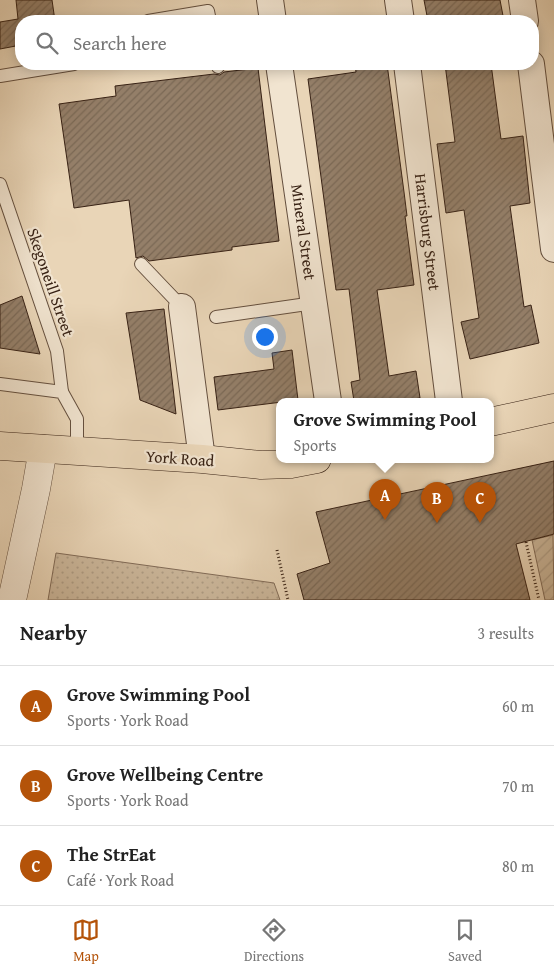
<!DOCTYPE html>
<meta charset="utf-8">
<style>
:root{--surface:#fff;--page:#f2f2f2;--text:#222;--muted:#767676;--line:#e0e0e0;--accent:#b45309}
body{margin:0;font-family:"Gentium Book Plus",serif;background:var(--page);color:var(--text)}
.you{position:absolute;left:264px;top:336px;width:18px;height:18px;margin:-12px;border:4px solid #fff;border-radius:50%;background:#1a73e8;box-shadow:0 0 0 8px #1a73e833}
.badge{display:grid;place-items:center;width:32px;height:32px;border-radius:50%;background:var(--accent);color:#fff;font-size:16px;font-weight:700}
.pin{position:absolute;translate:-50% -41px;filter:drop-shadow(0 1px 2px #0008)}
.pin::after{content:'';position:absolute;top:26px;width:18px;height:15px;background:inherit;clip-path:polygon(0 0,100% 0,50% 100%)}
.popup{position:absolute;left:276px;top:398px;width:218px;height:65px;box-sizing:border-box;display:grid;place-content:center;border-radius:10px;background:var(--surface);filter:drop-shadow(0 1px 4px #0005);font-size:16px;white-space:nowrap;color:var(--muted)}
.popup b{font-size:19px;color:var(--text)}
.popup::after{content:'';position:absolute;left:50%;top:100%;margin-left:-10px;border:10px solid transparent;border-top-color:var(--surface)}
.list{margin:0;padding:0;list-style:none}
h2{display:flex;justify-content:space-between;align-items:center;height:65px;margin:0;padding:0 20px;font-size:21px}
h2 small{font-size:16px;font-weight:400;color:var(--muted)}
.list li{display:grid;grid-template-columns:32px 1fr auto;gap:15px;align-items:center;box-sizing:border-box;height:80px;padding:0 20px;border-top:1px solid var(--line)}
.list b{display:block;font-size:19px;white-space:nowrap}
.list p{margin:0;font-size:16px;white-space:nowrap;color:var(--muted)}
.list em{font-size:16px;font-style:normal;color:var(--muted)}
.icon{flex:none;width:28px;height:28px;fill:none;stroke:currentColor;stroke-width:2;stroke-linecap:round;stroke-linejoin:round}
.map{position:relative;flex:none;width:554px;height:600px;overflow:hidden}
.search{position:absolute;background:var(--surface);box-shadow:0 2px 12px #0003;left:15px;right:15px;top:15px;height:55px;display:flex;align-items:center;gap:12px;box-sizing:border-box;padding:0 18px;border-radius:20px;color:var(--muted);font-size:19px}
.sheet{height:305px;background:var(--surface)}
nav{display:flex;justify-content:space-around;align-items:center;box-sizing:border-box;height:70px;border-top:1px solid var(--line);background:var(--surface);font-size:14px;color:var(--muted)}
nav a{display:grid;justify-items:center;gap:2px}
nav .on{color:var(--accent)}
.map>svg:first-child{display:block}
.grass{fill:url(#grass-dots);stroke:#826c58}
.garden{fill:url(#garden-furrows);stroke:#826c58}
.building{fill:url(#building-hatch);stroke:#382215}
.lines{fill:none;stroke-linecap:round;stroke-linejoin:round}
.service-casing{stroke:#644f3e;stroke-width:14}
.minor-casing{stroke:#644f3e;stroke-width:28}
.tertiary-casing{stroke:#644f3e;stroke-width:29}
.primary-casing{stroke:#382215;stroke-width:29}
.path{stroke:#382215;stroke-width:3;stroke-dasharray:1 2.5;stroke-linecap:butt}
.service{stroke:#f1e4d0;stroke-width:12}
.minor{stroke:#f1e4d0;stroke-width:26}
.tertiary{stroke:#f1e4d0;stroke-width:28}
.primary{stroke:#e9d5b7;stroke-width:28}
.labels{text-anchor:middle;stroke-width:4.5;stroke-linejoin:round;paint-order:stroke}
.street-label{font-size:16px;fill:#382215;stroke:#f1e4d0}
</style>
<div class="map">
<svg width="554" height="600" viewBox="0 0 554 600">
<defs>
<pattern id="grass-dots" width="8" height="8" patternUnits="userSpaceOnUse" patternTransform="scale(1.25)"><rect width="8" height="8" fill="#cbb79b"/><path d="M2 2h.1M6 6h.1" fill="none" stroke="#af9d85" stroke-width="1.8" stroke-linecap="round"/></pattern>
<pattern id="garden-furrows" width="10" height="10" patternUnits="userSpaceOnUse" patternTransform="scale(1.25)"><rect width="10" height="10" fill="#cbb79b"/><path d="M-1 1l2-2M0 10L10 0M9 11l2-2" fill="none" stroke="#af9d85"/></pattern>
<pattern id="building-hatch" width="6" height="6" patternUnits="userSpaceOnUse" patternTransform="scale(1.25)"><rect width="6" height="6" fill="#947f69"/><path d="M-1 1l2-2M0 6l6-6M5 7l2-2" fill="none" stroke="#7a6855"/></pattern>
</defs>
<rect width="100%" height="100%" fill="#e9d5b7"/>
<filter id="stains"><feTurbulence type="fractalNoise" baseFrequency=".004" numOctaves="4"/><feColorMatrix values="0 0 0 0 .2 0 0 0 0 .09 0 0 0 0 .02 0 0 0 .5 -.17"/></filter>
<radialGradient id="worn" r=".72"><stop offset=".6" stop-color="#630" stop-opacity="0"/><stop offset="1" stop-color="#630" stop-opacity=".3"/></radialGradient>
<path class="grass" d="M56,553L274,583L280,600H48Z"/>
<path class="garden" d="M553,535L554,600H545L532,540Z"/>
<g class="building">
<path d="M16,0H52L55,21H21V45L0,49V22L18,19Z"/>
<path d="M424,0H500L504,21H428Z"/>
<path d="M355,64H387L404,192L407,216H405L414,285L377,290L389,376L416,371L420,398L398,401H354L351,382L360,380L349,289L336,290L308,79L356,72Z"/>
<path d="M445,64H491L501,139L523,136L530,203L510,206L524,307L531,305L539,343L470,359L461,322L479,318L464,210L446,213L437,144L455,142Z"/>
<path d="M258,68L279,241L232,247V250L149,261L143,256L136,258L129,200L74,208L59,104L116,96L115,86L214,74L220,75L224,72Z"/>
<path d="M22,296L40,354L0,348V305Z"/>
<path d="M164,309L176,414L140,400L126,313Z"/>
<path d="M292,350L298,400L218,410L214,377L274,369L272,353Z"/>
<path d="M554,461V534L516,544L530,600H304L297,574L330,563L316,512Z"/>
</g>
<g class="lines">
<g class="service-casing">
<g id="service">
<path d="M148,21L208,11L210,21"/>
<path d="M217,64L218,67"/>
<path d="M0,76L74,64"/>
<path d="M0,184L57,351L62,392"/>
<path d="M141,264L182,307"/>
<path d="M216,317L314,303"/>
<path d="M0,384L62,392L77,419V451"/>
</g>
</g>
<g class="minor-casing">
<g id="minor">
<path d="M270,0L273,21"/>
<path d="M398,0L401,21"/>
<path d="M522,0L525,21"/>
<path d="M279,64L328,401"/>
<path d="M407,64L449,401"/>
<path d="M531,64L554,249"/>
<path d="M182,307L202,459"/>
</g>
</g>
<g class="tertiary-casing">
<path id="tertiary" d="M12,600L36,489L43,449"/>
</g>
<g class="primary-casing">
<g id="primary">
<path d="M490,422L554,408"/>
<path d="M0,446L202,459L261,465L291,464L317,459"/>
</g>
</g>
<g class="path">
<path d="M526,542L539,600"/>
<path d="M277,550L288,600"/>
</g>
<use href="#service" class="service"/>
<use href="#minor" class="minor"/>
<use href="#tertiary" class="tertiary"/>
<use href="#primary" class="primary"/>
</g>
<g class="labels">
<g class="street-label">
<text transform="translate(304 232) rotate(82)" y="6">Mineral Street</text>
<text transform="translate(428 232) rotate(83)" y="6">Harrisburg Street</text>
<text transform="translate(51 282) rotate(71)" y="6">Skegoneill Street</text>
<text transform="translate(180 458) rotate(4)" y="6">York Road</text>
</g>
</g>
<rect width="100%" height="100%" filter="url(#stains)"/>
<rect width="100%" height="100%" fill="url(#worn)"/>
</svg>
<div class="you"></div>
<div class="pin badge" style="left:385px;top:520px">A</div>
<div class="popup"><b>Grove Swimming Pool</b>Sports</div>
<div class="pin badge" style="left:437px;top:523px">B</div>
<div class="pin badge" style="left:480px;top:523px">C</div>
<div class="search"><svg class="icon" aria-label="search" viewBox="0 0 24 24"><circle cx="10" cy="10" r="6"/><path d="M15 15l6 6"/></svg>Search here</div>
</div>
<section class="sheet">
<h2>Nearby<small>3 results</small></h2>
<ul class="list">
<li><span class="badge">A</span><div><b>Grove Swimming Pool</b><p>Sports · York Road</p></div><em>60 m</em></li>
<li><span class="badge">B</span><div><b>Grove Wellbeing Centre</b><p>Sports · York Road</p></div><em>70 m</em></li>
<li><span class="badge">C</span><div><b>The StrEat</b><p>Café · York Road</p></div><em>80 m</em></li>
</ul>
</section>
<nav>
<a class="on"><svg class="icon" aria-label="map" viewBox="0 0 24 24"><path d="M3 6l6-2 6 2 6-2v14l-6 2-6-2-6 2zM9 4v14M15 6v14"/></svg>Map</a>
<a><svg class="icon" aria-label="directions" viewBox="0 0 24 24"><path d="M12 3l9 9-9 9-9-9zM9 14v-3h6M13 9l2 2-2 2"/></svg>Directions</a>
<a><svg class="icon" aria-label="saved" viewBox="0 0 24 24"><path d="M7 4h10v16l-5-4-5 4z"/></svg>Saved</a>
</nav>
